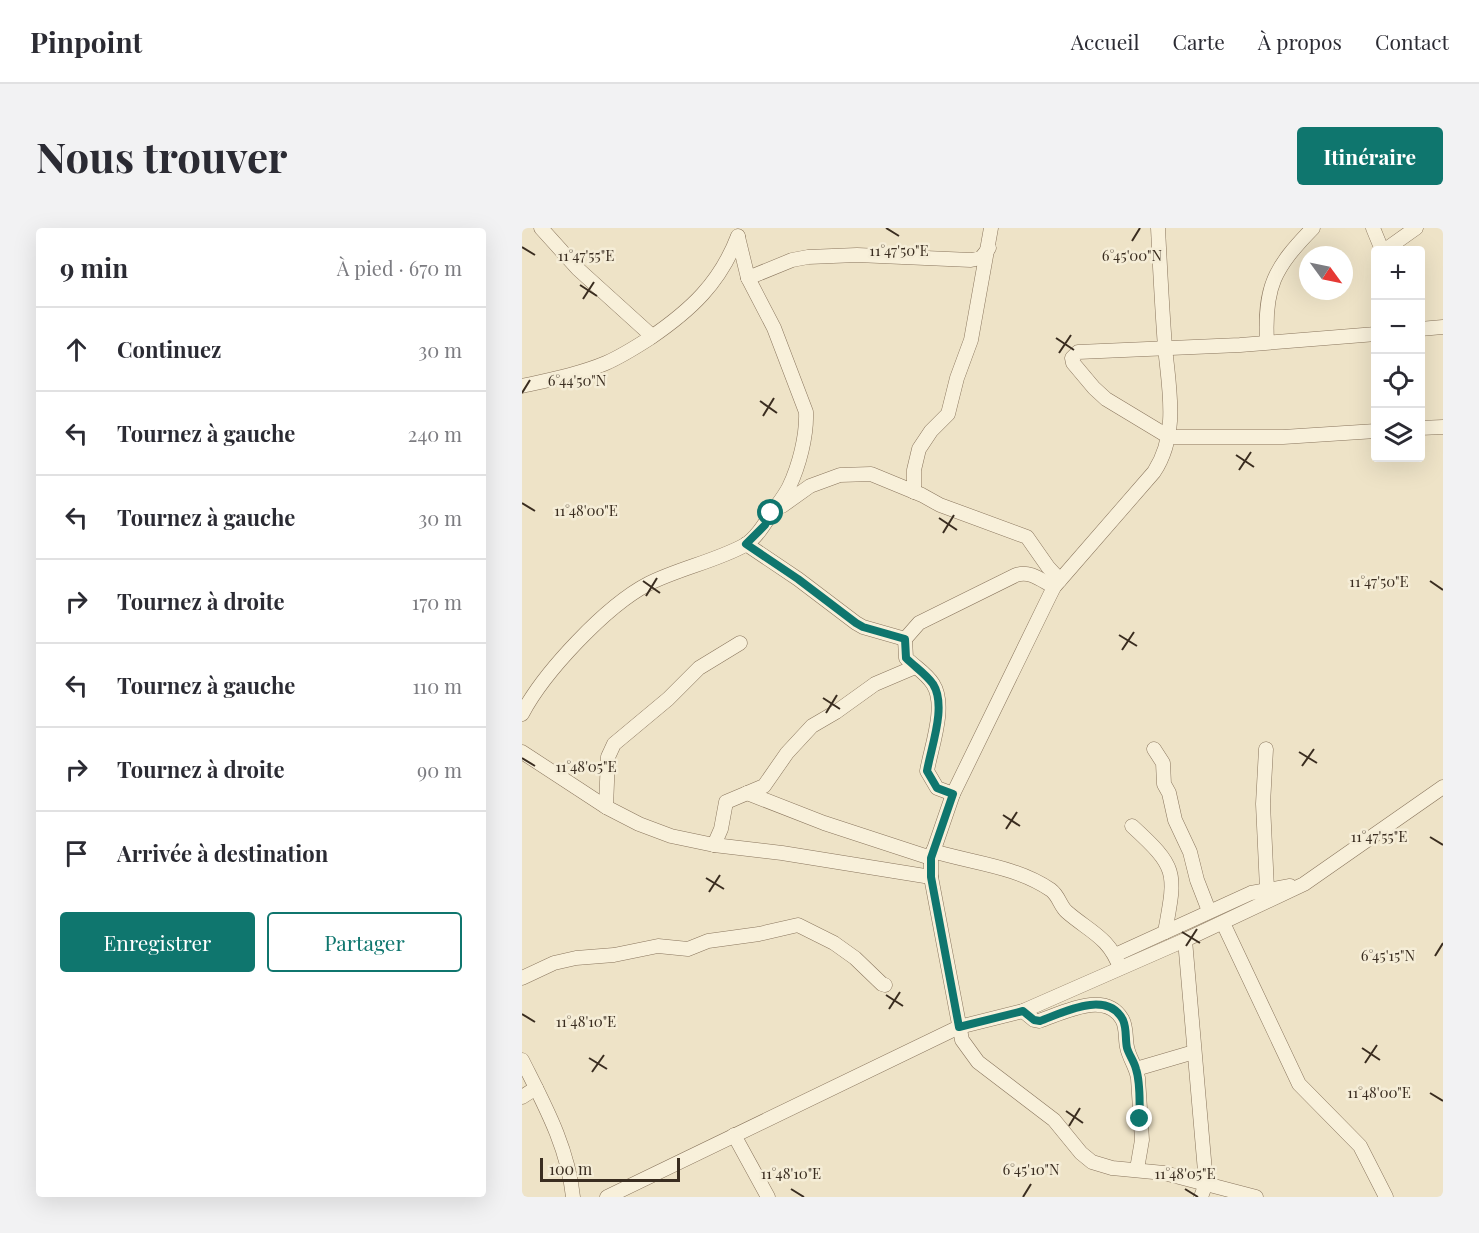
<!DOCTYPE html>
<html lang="fr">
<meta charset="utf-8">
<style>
:root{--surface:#fff;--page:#f2f2f3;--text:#2b2b33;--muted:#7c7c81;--line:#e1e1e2;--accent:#0f766e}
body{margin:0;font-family:"Playfair Display",serif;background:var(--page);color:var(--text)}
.controls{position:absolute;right:18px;top:18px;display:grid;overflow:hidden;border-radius:6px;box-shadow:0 6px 24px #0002}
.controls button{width:54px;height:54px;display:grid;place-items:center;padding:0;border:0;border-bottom:2px solid var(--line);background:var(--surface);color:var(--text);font:30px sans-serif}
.compass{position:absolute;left:777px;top:18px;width:54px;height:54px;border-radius:50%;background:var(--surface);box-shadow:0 6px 24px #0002;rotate:123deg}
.scale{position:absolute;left:18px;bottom:15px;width:140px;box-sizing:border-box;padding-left:6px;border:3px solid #3a2d20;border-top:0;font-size:16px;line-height:21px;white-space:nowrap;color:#3a2d20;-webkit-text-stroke:4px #f5edd7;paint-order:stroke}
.stop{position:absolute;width:18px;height:18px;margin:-14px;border:4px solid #0f766e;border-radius:50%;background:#fff}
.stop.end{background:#0f766e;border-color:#fff;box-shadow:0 2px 6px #0008}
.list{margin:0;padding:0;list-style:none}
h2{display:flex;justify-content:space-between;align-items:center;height:78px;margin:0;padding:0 24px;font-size:26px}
h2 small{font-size:20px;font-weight:400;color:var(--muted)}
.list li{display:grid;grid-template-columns:39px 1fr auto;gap:18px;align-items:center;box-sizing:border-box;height:84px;padding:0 24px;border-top:2px solid var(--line)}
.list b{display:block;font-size:22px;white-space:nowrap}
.list em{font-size:20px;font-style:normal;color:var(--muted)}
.actions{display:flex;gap:12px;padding:18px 24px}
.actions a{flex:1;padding:14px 0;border:2px solid var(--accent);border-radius:6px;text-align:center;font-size:21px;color:var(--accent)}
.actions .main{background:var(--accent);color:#fff}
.icon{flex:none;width:33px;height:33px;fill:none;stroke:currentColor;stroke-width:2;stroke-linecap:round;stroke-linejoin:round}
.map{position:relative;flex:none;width:921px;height:969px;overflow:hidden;border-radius:6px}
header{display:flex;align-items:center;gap:36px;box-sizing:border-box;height:84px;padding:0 30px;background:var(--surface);border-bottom:2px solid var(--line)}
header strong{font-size:28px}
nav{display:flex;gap:33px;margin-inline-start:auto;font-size:21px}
.intro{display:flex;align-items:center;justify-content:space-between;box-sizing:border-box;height:144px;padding:0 36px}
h1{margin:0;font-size:42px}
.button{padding:15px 27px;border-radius:6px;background:var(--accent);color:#fff;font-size:21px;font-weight:700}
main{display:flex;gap:36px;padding:0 36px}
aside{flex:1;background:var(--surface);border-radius:6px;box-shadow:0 6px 24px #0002}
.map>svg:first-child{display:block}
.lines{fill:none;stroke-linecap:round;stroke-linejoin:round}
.minor-casing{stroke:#89755d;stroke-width:15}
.minor{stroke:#f8f0da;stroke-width:14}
.route{stroke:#0f766e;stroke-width:8}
.ticks{fill:none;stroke:#3a2d20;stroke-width:2}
.ticks-label{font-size:15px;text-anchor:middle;fill:#3a2d20;stroke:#f5edd7;stroke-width:5;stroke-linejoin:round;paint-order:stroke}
</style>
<header>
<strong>Pinpoint</strong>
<nav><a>Accueil</a><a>Carte</a><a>À propos</a><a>Contact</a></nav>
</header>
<div class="intro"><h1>Nous trouver</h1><a class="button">Itinéraire</a></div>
<main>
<aside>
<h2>9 min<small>À pied · 670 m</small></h2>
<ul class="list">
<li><svg class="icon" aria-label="ahead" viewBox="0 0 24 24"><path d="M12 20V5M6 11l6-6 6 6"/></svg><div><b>Continuez</b></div><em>30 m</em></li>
<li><svg class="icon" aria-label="left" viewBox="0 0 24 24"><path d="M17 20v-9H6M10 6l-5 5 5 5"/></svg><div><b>Tournez à gauche</b></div><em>240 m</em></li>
<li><svg class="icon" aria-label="left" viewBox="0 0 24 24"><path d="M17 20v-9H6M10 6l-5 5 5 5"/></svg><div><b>Tournez à gauche</b></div><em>30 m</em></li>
<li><svg class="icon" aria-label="right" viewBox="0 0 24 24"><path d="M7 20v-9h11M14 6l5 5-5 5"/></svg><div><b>Tournez à droite</b></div><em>170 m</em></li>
<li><svg class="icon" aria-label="left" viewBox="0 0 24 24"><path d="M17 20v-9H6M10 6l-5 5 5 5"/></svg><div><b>Tournez à gauche</b></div><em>110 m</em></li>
<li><svg class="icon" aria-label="right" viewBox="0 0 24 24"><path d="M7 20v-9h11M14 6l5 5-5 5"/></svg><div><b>Tournez à droite</b></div><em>90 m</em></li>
<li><svg class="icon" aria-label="arrive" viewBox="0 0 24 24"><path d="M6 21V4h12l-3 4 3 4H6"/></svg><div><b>Arrivée à destination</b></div></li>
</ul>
<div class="actions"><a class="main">Enregistrer</a><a>Partager</a></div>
</aside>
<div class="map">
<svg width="921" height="969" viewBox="0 0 921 969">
<rect width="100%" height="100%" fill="#eee3c7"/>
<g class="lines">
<g class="minor-casing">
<g id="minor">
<path d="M19,0L56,41L130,108"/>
<path d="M636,0C638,40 640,80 643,119C647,161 657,206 632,244L532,359L527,369L431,566L409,630V649L440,812L456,834L532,892L559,925L570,934L590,940L642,945L734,969"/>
<path d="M851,0L860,22"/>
<path d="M863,22L894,0"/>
<path d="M226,50L270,32L286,29L335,27L449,32L459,30L467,20"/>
<path d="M898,101L921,99"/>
<path d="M854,106L718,117L556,124L550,130L551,135L572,160L584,171L647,209H761L854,203"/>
<path d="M745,114C742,59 752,40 791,0"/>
<path d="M0,158C27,152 58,146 84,135C100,128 114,119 128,110C169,82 198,55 216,8"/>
<path d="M898,200L921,199"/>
<path d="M392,264V242L397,221L409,203L426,186L435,150L449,112L469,0"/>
<path d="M260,278L288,258L318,247L349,246L400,267L418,277L505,309L526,339L538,352"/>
<path d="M224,316L276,351L334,395L341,399L383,411L397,395L494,347C508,342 519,352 532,359"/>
<path d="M383,411L384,430C393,439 404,445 411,456C425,478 409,519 405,543L415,560L431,566"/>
<path d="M0,486C22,444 84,378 126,356C155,341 194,333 223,317C234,310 242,297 249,286C255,277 262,269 267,259C277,238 285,208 284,184L252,100L226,50L216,9"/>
<path d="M632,521L641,535L642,556L647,565L653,592L668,624L675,652L687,683"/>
<path d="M744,521L741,576L745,661"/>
<path d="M0,524L84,579L117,596L149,608L192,617L260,625L409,649"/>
<path d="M225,565L302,595L409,630"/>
<path d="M84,579L86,529L92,516L146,471L177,440L218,415"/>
<path d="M610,598C656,640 654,644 643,704"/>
<path d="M192,617L199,601L204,574L242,558L265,525L290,498L314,484L353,456L393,439"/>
<path d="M411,623C450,635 494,638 529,662C537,668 538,678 545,684C568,704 587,709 598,740"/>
<path d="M701,695L777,856L838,918L864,969"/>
<path d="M663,712L684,955L679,969"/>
<path d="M593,727L729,665L768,658"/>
<path d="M0,750L32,735L54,730L92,727L136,718L166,721L186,713L237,706L276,697L312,715L333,730L360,756L363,757"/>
<path d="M501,783L512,792L517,793C541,785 583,762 600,791C605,799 603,810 605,819C607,830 614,838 616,850L620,912L615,941"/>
<path d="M0,832C22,876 46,919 51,969"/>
<path d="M614,841L672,824"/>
<path d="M0,869L14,860"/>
<path d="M212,907L246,969"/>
<path d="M85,969L437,799L501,783L663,712L782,656L921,559"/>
</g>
</g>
<use href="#minor" class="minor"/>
</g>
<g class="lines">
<path class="route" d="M249,285L243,297L224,316L276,351L334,395L341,399L383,411L384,430C393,439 404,446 411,456C425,478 409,519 405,543L415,560L431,566L409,630V649L437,799L501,783L512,792L518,793C540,785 585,761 601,792C605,801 603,811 605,820C607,827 612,833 614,841C619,856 617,875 618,891"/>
</g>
<path class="ticks" d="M364,0L377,8M610,13L618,0M0,19L13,27M58,57L75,68M61,71L72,54M534,110L552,122M537,125L549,107M0,165L8,152M238,173L255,185M241,188L252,170M714,227L732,239M717,242L729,224M0,275L13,283M417,290L435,302M421,305L432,287M121,353L138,365M908,353L921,362M124,368L135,350M597,407L615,418M600,422L612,404M301,470L318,481M304,485L315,467M777,524L795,535M0,530L13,538M780,538L792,521M481,587L498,598M484,601L495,584M908,609L921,617M184,650L202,661M187,664L198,647M660,704L678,715M664,718L675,701M913,728L921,715M364,767L381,778M367,781L378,764M0,786L13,794M840,820L858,832M67,830L85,841M843,835L855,817M70,844L82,827M908,865L921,873M544,883L561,895M547,898L558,880M269,961L282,969M663,961L676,969M501,969L509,956"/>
<g class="ticks-label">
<text x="377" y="28">11°47'50"E</text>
<text x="64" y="33">11°47'55"E</text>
<text x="610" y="33">6°45'00"N</text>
<text x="55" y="158">6°44'50"N</text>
<text x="64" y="288">11°48'00"E</text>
<text x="857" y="359">11°47'50"E</text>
<text x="64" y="544">11°48'05"E</text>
<text x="857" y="614">11°47'55"E</text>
<text x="866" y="733">6°45'15"N</text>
<text x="64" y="799">11°48'10"E</text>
<text x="857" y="870">11°48'00"E</text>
<text x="509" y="947">6°45'10"N</text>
<text x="269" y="951">11°48'10"E</text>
<text x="663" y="951">11°48'05"E</text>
</g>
</svg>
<div class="controls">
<button>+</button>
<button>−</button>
<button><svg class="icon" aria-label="locate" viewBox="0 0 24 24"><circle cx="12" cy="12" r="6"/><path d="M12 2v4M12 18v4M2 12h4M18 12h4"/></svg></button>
<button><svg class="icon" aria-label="layers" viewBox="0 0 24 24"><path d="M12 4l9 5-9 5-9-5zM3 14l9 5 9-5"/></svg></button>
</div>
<svg class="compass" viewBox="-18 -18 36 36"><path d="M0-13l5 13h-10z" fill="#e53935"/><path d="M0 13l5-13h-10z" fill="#7c7c81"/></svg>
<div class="scale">100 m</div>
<div class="stop" style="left:249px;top:285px"></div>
<div class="stop end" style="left:618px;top:891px"></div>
</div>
</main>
